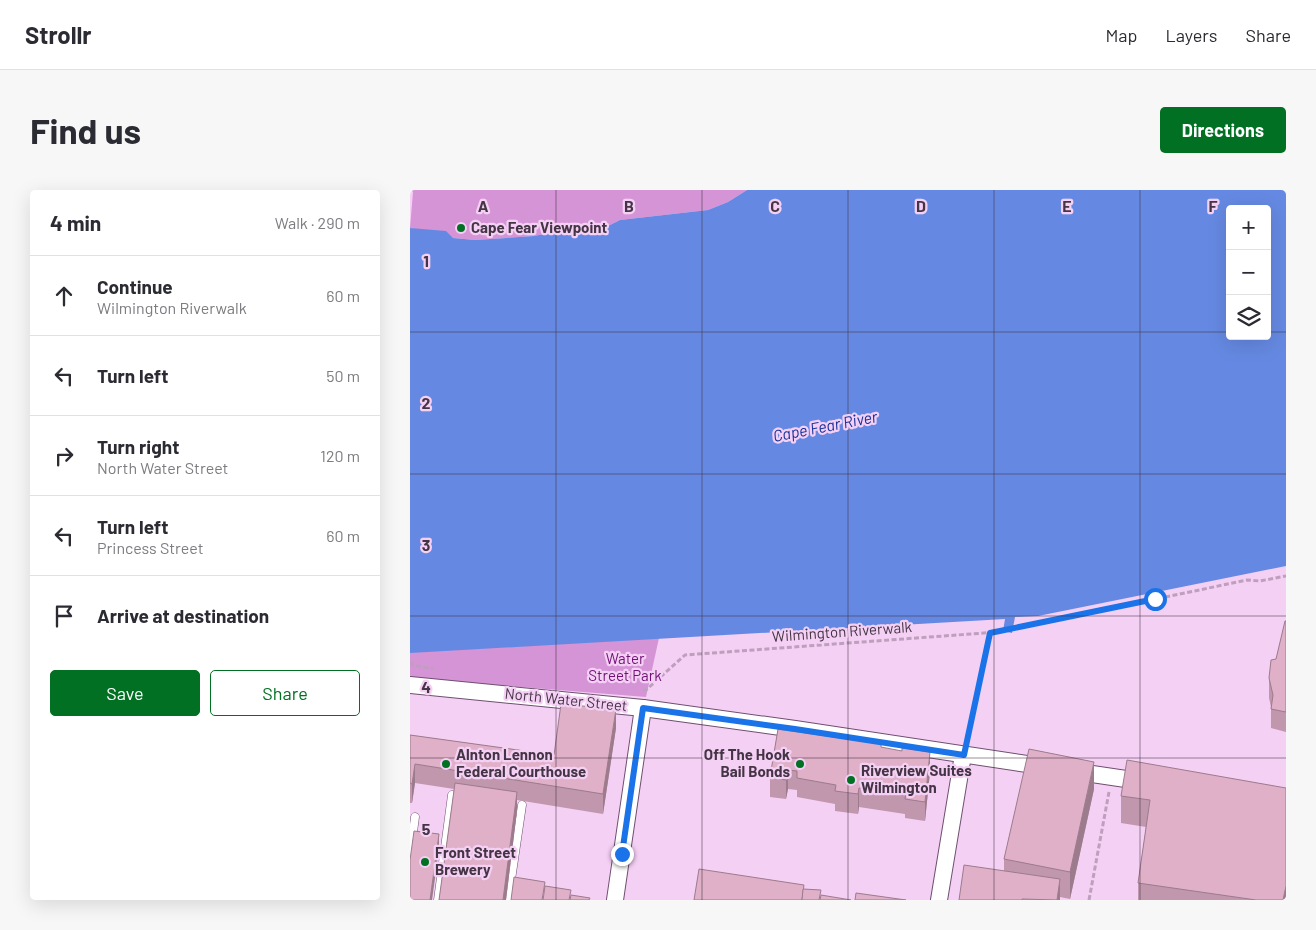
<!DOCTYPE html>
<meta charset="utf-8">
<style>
:root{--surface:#fff;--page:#f7f7f7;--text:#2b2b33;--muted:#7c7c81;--line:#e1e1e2;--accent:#027022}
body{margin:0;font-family:Barlow,sans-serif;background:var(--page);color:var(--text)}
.controls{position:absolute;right:15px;top:15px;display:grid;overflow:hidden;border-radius:5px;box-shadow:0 5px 20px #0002}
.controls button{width:45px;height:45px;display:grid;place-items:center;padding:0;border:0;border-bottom:1px solid var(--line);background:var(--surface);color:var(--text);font:25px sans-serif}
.stop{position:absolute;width:15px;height:15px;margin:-11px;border:4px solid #1a73e8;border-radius:50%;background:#fff}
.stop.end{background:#1a73e8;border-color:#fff;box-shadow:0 1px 5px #0008}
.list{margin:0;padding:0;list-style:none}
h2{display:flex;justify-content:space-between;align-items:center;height:65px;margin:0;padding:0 20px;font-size:21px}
h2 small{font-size:16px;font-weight:400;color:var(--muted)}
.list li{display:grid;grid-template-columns:32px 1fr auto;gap:15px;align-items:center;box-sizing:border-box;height:80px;padding:0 20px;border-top:1px solid var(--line)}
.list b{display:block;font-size:19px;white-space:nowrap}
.list p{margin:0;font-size:16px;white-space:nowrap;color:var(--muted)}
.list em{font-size:16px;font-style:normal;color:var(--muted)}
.actions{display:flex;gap:10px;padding:15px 20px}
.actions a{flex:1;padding:11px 0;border:1px solid var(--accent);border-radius:5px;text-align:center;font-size:18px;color:var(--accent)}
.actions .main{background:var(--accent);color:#fff}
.icon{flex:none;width:28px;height:28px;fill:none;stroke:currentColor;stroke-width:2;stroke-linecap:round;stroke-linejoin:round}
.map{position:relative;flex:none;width:876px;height:710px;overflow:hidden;border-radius:5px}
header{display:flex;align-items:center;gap:30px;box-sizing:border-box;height:70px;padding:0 25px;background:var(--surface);border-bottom:1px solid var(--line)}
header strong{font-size:24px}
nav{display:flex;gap:28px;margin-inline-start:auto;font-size:18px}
.intro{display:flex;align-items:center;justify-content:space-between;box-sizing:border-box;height:120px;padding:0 30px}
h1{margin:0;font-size:35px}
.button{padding:12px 22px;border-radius:5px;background:var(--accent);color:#fff;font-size:18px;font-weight:700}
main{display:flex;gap:30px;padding:0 30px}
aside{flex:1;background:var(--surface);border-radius:5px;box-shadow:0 5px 20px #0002}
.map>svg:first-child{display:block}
.green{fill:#d594d6}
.water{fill:#6589e2;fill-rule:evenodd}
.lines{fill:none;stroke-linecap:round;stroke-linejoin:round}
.service-casing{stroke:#6e4f6f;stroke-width:9}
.minor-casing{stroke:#6e4f6f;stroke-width:18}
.path{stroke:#be9fbe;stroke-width:3;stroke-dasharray:5 2.5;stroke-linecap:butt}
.service{stroke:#fff;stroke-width:8}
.minor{stroke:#fff;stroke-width:16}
.wall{fill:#c097ac}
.shaded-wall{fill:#9c7b8c}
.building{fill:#dfb0c8;stroke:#9c7b8c}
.route{stroke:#1a73e8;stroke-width:6}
.grid{fill:none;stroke:#443544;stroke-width:1;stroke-opacity:0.55}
.poi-dot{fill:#027022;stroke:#f5d0f5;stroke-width:2}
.labels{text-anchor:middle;stroke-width:4.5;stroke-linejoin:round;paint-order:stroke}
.poi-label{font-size:15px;font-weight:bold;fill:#443544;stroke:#f5d0f5;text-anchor:start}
.street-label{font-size:15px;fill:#443544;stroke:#f5d0f5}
.park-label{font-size:15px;fill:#711076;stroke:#f5d0f5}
.water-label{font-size:16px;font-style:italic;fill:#163198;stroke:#f5d0f5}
.grid-label{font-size:16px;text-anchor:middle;font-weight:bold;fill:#443544;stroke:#f5d0f5;stroke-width:4.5;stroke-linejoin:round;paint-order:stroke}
</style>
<header>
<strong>Strollr</strong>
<nav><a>Map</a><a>Layers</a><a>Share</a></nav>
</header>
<div class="intro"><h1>Find us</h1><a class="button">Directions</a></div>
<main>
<aside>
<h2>4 min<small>Walk · 290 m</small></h2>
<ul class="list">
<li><svg class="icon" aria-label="ahead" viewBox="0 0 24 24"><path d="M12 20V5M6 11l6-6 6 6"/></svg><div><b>Continue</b><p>Wilmington Riverwalk</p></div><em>60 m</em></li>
<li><svg class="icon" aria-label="left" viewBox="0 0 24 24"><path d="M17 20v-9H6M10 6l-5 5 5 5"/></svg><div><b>Turn left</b></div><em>50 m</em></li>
<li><svg class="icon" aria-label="right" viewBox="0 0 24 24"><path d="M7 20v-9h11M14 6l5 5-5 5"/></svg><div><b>Turn right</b><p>North Water Street</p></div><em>120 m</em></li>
<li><svg class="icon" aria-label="left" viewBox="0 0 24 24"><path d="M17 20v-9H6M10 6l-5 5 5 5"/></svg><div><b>Turn left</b><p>Princess Street</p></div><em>60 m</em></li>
<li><svg class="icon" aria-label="arrive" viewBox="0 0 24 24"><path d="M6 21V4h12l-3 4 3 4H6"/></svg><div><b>Arrive at destination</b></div></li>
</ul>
<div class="actions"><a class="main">Save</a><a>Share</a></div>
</aside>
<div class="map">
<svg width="876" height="710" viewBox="0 0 876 710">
<rect width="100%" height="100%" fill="#f5d0f5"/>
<g class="green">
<path d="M1,0H337L318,12L298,20L210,30L194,38L172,37L124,46L65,50L43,48L0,38L3,2Z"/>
<path d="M249,448L236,507L0,488V462Z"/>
</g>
<path class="water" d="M337,0H876V376L628,426L605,427L602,443L593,441L595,429L0,463V38L36,41L43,48L65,50L124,46L172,37L194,38L210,30L298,20L318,12ZM820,19H857V146H820Z"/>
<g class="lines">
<g class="service-casing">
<g id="service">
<path d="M0,664L5,627"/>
<path d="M28,710L42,605"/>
<path d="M98,710L112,615"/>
</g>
</g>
<g class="minor-casing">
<g id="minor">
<path d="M0,495L233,518L385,539L637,577"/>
<path d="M662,581L736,592"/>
<path d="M205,710L233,518"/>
<path d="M529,710L553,565"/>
</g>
</g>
<g class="path">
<path d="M0,472L3,475L23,479"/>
<path d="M233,500H236L275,465L588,442L837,390L850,391L876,386"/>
<path d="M557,550L580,443"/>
<path d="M679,710L699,602"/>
</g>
<use href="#service" class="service"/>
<use href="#minor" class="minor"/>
</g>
<g class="wall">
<path d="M876,431V542L861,538V517L859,508V488L866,469Z"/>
<path d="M206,538L193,624L107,610V621L96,710H29L44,599L5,593L2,613H0V545L144,565Z"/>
<path d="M368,539L471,557L520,582L515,631L495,628V624L449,617L448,624L425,621V614L387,607V600L378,599L376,609L360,607V587Z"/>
<path d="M876,598V710H728V693L736,637L711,633V606Z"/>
<path d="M684,599L660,709L650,707V710H549L594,681V669Z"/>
</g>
<g class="shaded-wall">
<path d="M206,519V538L193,624V604Z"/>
<path d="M520,562V582L515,631V612Z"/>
<path d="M684,572V599L660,709V682Z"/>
<path d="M5,574V593L2,613V594Z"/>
<path d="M378,580V599L376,609V590Z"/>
<path d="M449,598V617L448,624V604Z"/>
<path d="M107,602V621L96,710H93Z"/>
<path d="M29,644V659L22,710H20Z"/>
<path d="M650,689V710H647Z"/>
<path d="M876,696V710H873Z"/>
</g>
<g class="building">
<path d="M875,431H876V522L861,519L863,505L859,488L861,470L866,469Z"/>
<path d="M151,514L206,519L193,604L5,574L2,594L0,593V545L144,565Z"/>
<path d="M368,539L471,554V557L492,561V558L520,562L515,612L495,609L496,604L449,598L448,604L425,601L426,595L387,588V581L378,580L376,590L360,587Z"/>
<path d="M619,559L684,572L660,682L594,669Z"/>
<path d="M717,570L876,598V696L873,710H846L728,693L740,610L711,606Z"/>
<path d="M45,593L107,602L93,710H29Z"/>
<path d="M4,641L29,644L20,710H0V670Z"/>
<path d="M554,675L650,689L647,710L612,709V710H549Z"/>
<path d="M289,679L394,695L392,710H284Z"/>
<path d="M104,687L135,692L132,710H101Z"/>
<path d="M135,696L161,700L159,710H133Z"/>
<path d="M393,699L411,700L409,710H392Z"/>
<path d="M446,703L496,710H445Z"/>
<path d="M161,705L180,708L179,710H160Z"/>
<path d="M411,705L441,710H410Z"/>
</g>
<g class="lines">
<path class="route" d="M212,664L233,518L385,539L554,565L580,443L745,409"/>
</g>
<path class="grid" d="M146,0V710M292,0V710M438,0V710M584,0V710M730,0V710M0,142H820M857,142H876M0,284H876M0,426H876M0,568H876"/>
<g class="poi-dot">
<circle cx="51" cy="38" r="5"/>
<circle cx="36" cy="574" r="5"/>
<circle cx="390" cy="574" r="5"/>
<circle cx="441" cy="590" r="5"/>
<circle cx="15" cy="672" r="5"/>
</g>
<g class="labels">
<g class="poi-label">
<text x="61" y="43">Cape Fear Viewpoint</text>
<text x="46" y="570">Alnton Lennon<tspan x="46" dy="17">Federal Courthouse</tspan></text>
<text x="380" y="570" text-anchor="end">Off The Hook<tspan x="380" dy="17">Bail Bonds</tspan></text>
<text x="451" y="586">Riverview Suites<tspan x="451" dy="17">Wilmington</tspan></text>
<text x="25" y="668">Front Street<tspan x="25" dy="17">Brewery</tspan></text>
</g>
<g class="street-label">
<text transform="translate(432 442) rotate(-4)" y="5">Wilmington Riverwalk</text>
<text transform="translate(156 510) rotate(6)" y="5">North Water Street</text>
</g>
<g class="park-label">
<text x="215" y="474">Water<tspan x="215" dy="17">Street Park</tspan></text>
</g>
<g class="water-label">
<text transform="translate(415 236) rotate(-11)" y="6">Cape Fear River</text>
</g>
</g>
<g class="grid-label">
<text x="73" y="22">A</text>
<text x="219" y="22">B</text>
<text x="365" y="22">C</text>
<text x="511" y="22">D</text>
<text x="657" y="22">E</text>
<text x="803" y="22">F</text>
<text x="16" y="77">1</text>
<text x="16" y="219">2</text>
<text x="16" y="361">3</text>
<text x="16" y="503">4</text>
<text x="16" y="645">5</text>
</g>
</svg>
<div class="controls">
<button>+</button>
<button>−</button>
<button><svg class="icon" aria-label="layers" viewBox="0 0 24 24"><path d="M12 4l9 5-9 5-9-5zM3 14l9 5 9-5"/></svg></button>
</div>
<div class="stop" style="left:745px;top:409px"></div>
<div class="stop end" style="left:212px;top:664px"></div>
</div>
</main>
